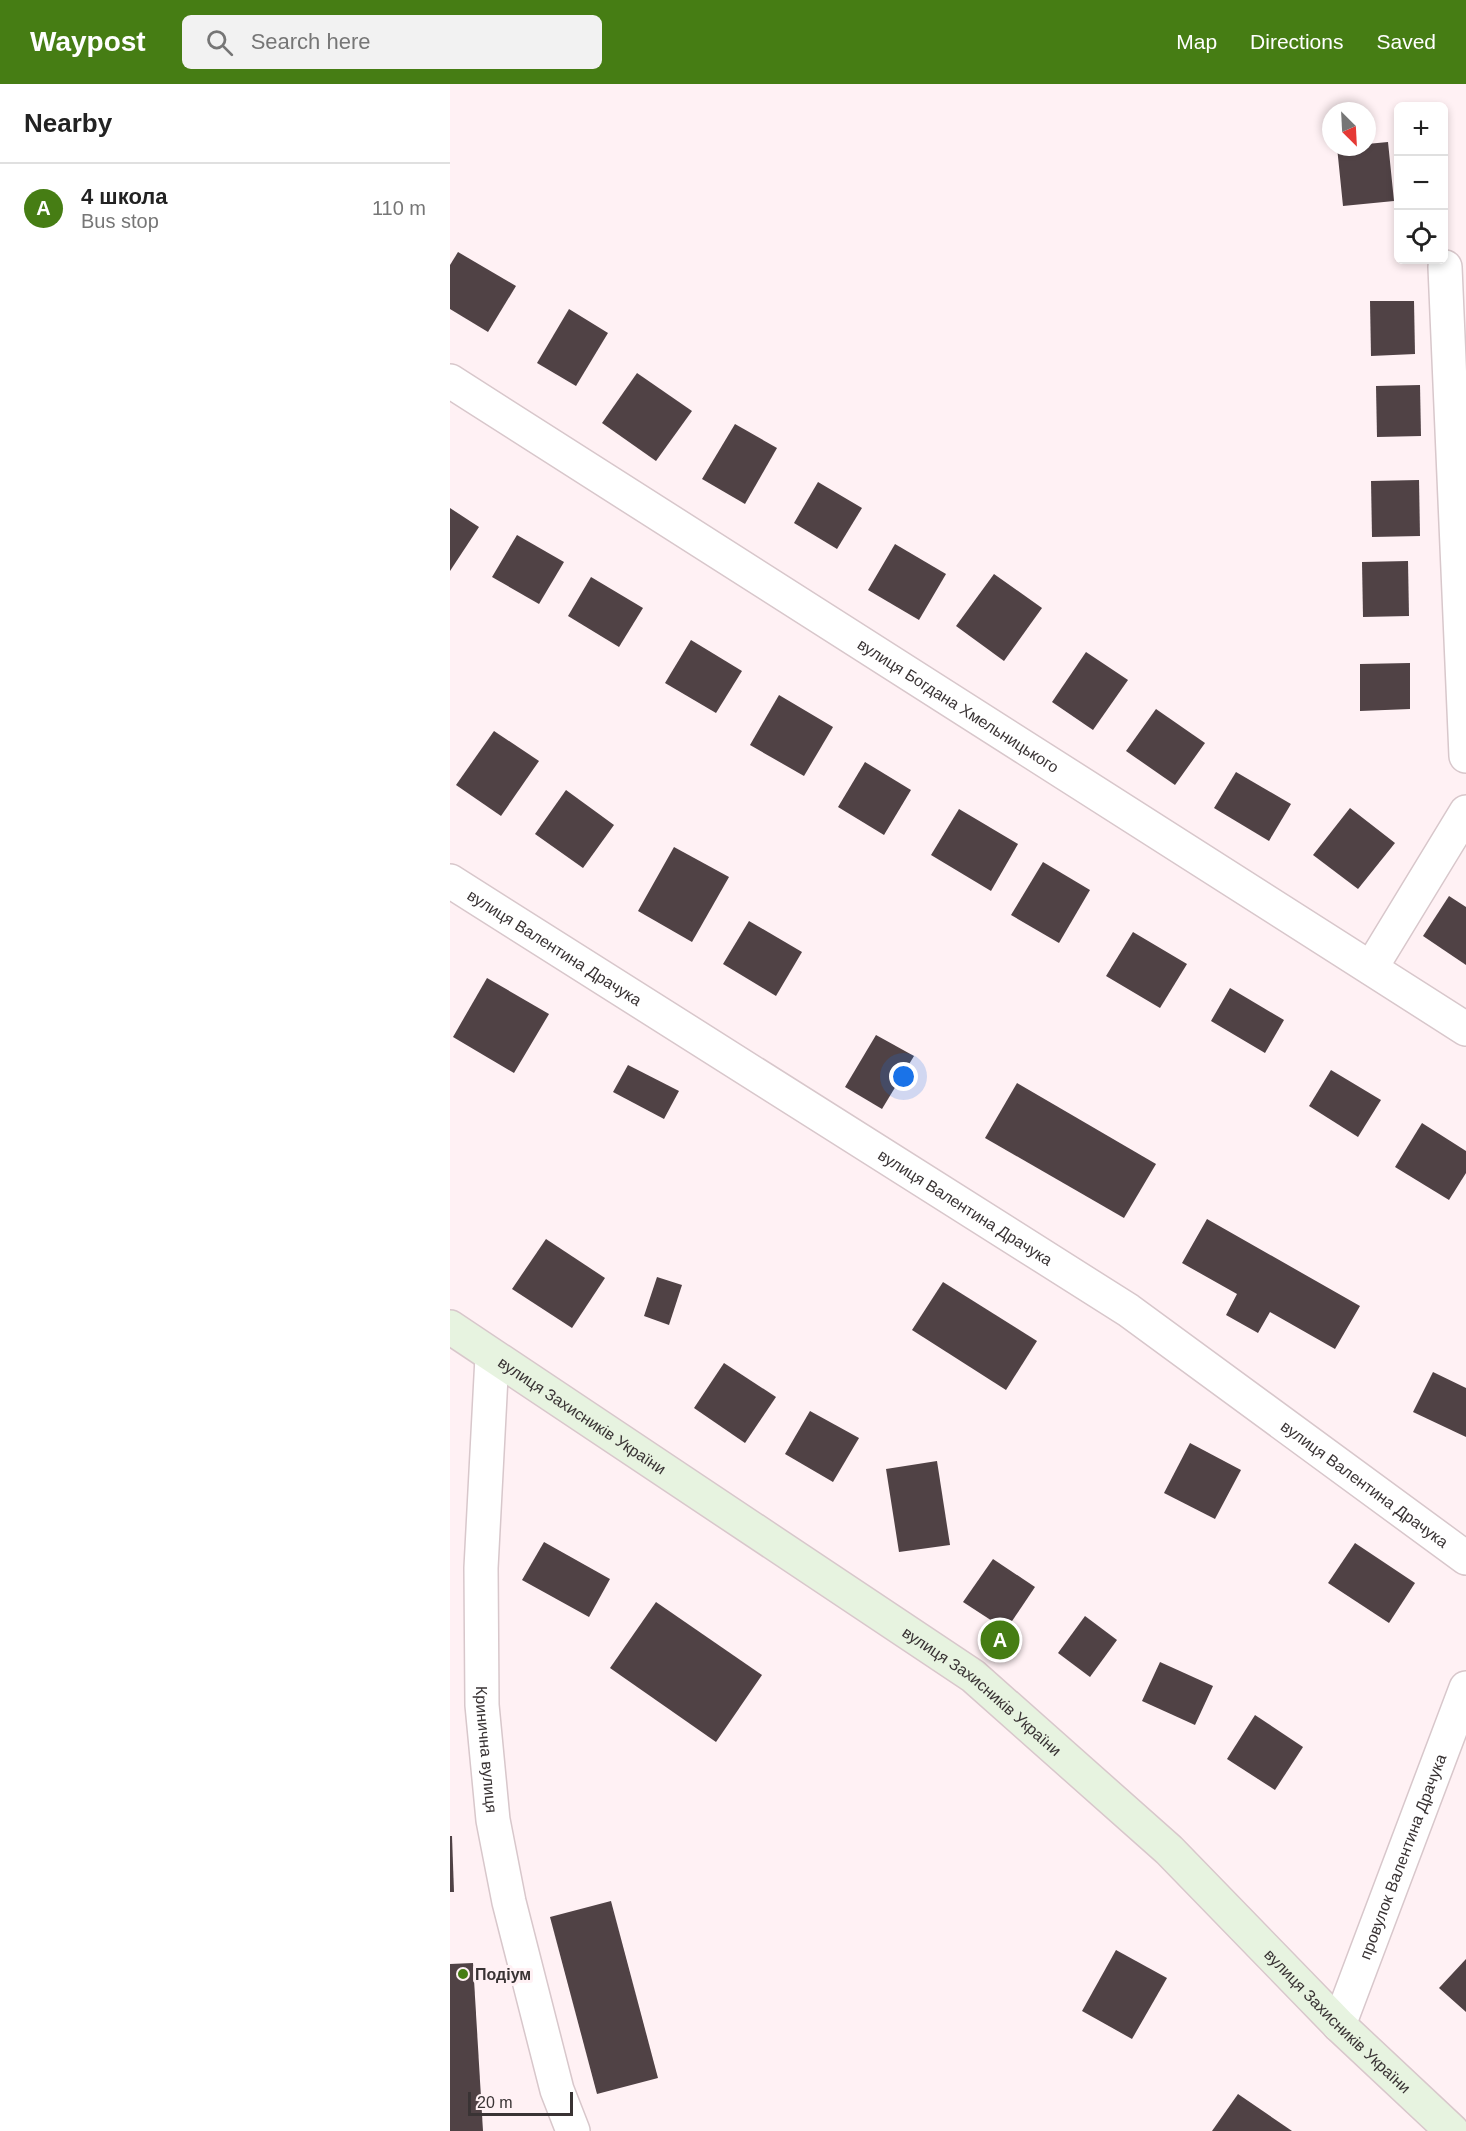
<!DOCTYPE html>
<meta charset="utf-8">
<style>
:root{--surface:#fff;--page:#f2f2f2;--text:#222;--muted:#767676;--line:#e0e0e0;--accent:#467d14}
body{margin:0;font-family:Helvetica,sans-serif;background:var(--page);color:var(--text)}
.controls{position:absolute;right:18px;top:18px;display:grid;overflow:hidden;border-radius:9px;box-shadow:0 3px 9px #0003}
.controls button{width:54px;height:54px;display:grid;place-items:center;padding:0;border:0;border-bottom:2px solid var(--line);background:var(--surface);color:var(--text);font:30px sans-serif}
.compass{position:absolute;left:872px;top:18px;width:54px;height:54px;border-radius:50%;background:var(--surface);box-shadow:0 3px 9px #0003;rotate:156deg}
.scale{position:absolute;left:18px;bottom:15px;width:105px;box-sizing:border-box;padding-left:6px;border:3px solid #393334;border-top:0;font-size:16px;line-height:21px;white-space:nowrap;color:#393334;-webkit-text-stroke:4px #fff1f4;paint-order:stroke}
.you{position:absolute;left:454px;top:993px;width:21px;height:21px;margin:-15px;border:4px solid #fff;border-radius:50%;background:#1a73e8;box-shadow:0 0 0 9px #1a73e833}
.badge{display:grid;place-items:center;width:39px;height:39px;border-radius:50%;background:var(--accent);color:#fff;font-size:20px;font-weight:700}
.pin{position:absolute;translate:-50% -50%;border:3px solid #fff;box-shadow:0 2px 6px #0006}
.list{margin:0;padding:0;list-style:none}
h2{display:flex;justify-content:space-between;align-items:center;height:78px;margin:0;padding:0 24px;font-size:26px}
h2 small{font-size:20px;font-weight:400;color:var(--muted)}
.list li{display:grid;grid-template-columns:39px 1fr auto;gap:18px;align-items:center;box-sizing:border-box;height:90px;padding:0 24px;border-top:2px solid var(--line)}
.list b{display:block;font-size:22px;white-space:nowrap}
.list p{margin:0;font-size:20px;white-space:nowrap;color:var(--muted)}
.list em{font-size:20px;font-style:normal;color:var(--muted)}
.icon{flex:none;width:33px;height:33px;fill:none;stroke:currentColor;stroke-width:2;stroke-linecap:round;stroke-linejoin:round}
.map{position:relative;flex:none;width:1016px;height:2047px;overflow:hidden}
header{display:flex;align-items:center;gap:36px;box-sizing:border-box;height:84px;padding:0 30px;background:var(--accent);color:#fff}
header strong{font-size:28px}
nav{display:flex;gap:33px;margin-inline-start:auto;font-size:21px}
.search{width:420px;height:54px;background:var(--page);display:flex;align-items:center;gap:15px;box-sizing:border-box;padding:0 21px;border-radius:9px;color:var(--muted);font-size:22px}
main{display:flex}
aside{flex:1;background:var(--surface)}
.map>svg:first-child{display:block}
.building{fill:#504245}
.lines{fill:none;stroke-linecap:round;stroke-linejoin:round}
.minor-casing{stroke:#d8c7cb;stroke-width:36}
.secondary-casing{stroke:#d8c7cb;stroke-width:36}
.minor{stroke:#fff;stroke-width:33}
.secondary{stroke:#e7f3e0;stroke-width:33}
.poi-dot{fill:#467d14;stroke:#fff1f4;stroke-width:2}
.labels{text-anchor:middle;stroke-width:6;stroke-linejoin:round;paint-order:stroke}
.street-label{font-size:16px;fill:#393334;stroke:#fff1f4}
.poi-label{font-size:16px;font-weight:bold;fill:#393334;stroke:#fff1f4;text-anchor:start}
</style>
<header>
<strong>Waypost</strong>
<div class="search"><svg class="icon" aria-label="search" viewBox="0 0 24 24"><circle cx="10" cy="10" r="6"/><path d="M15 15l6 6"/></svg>Search here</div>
<nav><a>Map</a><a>Directions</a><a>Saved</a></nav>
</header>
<main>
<aside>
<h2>Nearby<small></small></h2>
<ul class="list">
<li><span class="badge">A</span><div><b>4 школа</b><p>Bus stop</p></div><em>110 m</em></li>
</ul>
</aside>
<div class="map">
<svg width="1016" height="2047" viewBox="0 0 1016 2047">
<rect width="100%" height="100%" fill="#fff1f4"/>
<g class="building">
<path d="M938,58L944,117L893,122L887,63H917V60Z"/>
<path d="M8,168L66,202L38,248L0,225V181Z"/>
<path d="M920,217H964L965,270L921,272Z"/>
<path d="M119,225L158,249L126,302L87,279Z"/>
<path d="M187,289L242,327L206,377L152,339Z"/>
<path d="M970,301L971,352L927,353L926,302Z"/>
<path d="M285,340L327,364L295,420L252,395Z"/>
<path d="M969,396L970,452L922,453L921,397Z"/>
<path d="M368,398L412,424L387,465L344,439Z"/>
<path d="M0,424L29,443L0,487Z"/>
<path d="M67,451L114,478L89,520L42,493Z"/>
<path d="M445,460L496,490L469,536L418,506Z"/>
<path d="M958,477L959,532L913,533L912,478Z"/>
<path d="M544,490L592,524L554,577L506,542Z"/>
<path d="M141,493L193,524L169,563L118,532Z"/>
<path d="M241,556L292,587L266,629L215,599Z"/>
<path d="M636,568L678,596L643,646L602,618Z"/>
<path d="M960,579V625L910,627V580Z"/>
<path d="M329,611L383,643L354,692L300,661Z"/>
<path d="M706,625L755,659L725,701L676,667Z"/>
<path d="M44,647L89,677L51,732L6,701Z"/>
<path d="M415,678L461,706L434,751L388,723Z"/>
<path d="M786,688L841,720L819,757L764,724Z"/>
<path d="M116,706L164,741L133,784L85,750Z"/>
<path d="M900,724L945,759L908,805L863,771Z"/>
<path d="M509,725L568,760L541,807L481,771Z"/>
<path d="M224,763L279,793L242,858L188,827Z"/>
<path d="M593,778L640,806L609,859L561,831Z"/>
<path d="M999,812L1016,823V881L973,852Z"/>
<path d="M299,837L352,868L326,912L273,880Z"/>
<path d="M683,848L737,880L710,924L656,892Z"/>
<path d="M37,894L99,930L64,989L3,953Z"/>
<path d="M780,904L834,936L815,969L761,937Z"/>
<path d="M426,951L464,972L432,1025L395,1003Z"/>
<path d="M178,981L229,1007L214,1035L163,1008Z"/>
<path d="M881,986L931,1016L908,1053L859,1022Z"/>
<path d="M567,999L706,1080L674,1134L535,1054Z"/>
<path d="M972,1039L1016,1067V1089L999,1116L945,1083Z"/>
<path d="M757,1135L910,1222L885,1265L820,1228L808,1249L776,1231L787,1210L732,1179Z"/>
<path d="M96,1155L155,1194L122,1244L62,1205Z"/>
<path d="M207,1193L232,1201L219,1241L194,1232Z"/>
<path d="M493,1198L587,1257L556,1306L462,1246Z"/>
<path d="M274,1279L326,1313L295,1359L244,1324Z"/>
<path d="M983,1288L1016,1304V1353L963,1328Z"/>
<path d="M360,1327L409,1354L383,1398L335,1370Z"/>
<path d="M740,1359L791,1386L765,1435L714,1409Z"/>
<path d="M487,1377L500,1461L449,1468L436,1385Z"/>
<path d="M94,1458L160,1495L139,1533L72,1496Z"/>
<path d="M905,1459L965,1499L939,1539L878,1499Z"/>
<path d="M543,1475L585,1503L556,1546L513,1518Z"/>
<path d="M206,1518L312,1591L266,1658L160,1584Z"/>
<path d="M635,1532L667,1556L640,1593L608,1569Z"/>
<path d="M710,1578L763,1602L745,1641L692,1617Z"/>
<path d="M805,1631L853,1663L825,1706L777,1675Z"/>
<path d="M0,1752H2L4,1808H0Z"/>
<path d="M161,1817L208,1994L147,2010L100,1833Z"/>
<path d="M666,1866L717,1894L682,1955L632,1927Z"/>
<path d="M1016,1875V1928L989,1904Z"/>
<path d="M23,1879L33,2047H0V1880Z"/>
<path d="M788,2010L842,2047H762Z"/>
</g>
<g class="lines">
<g class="minor-casing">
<g id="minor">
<path d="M995,183L1016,672"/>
<path id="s1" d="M0,297L1016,945"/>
<path id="s2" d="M0,797L678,1226L1016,1474"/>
<path d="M921,884L1016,728"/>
<path id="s3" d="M42,1273L31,1484L32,1621L43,1736L59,1818L107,2006L123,2047"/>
<path id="s4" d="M889,1941L1016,1604"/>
</g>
</g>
<g class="secondary-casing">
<g id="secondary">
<path id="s5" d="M0,1243L523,1592L719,1766L889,1941L1002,2047"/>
</g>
</g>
<use href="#minor" class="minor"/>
<use href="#secondary" class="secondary"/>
</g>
<circle class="poi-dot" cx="13" cy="1890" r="6"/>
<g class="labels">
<g class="street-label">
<text dy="6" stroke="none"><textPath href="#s1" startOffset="603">вулиця Богдана Хмельницького</textPath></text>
<text dy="6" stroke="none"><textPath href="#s2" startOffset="124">вулиця Валентина Драчука</textPath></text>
<text dy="6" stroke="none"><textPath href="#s2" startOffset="610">вулиця Валентина Драчука</textPath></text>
<text dy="6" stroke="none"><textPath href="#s5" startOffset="159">вулиця Захисників України</textPath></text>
<text dy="6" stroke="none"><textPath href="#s2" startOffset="1096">вулиця Валентина Драчука</textPath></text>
<text dy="6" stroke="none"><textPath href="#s5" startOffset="645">вулиця Захисників України</textPath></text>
<text dy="6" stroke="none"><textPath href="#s3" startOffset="393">Кринична вулиця</textPath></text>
<text dy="6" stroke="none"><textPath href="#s4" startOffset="180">провулок Валентина Драчука</textPath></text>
<text dy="6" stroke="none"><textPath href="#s5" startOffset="1131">вулиця Захисників України</textPath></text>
</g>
<g class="poi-label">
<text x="25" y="1896">Подіум</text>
</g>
</g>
</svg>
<div class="controls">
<button>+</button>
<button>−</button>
<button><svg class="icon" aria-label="locate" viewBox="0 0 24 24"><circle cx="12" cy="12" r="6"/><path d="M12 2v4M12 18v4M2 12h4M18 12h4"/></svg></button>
</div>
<svg class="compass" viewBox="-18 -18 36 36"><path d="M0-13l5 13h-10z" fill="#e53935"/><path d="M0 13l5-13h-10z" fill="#767676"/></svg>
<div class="scale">20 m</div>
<div class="you"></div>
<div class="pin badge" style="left:550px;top:1556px">A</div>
</div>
</main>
